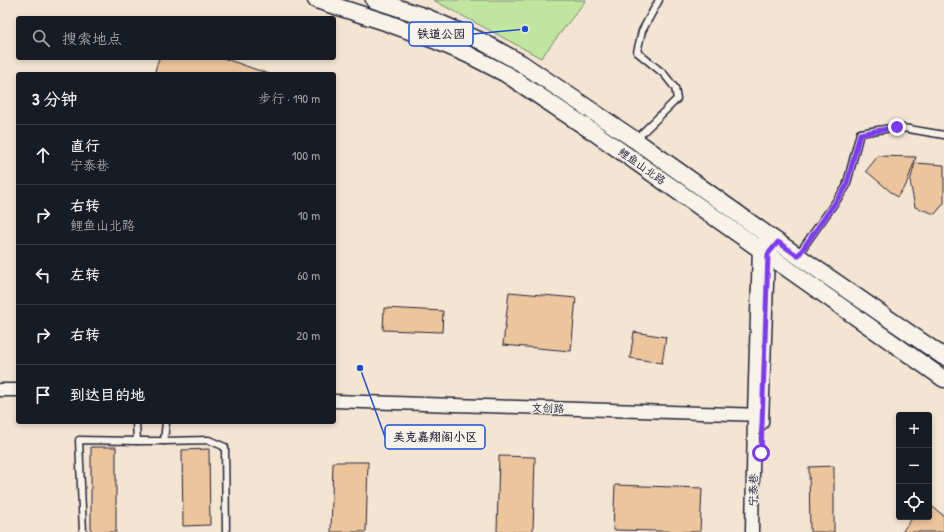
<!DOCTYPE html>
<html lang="zh">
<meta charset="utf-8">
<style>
:root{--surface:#171b24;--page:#242831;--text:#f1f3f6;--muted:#9ea1a6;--line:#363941}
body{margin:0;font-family:"Patrick Hand","LXGW WenKai TC",sans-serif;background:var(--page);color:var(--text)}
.controls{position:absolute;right:12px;bottom:12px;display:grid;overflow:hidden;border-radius:4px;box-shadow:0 2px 6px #0003}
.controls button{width:36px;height:36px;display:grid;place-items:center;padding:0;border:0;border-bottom:1px solid var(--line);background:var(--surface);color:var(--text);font:20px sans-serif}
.stop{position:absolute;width:12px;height:12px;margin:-9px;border:3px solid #7c3aed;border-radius:50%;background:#fff}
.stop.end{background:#7c3aed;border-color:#fff;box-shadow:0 1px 4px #0008}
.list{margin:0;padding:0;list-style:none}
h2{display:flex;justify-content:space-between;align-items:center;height:52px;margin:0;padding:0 16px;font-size:17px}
h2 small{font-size:13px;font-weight:400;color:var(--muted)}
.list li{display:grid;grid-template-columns:26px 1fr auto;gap:12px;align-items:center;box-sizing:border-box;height:60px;padding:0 16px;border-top:1px solid var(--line)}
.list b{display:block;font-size:15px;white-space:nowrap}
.list p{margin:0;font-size:13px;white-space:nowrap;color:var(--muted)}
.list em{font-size:13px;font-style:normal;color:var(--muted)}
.icon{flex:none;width:22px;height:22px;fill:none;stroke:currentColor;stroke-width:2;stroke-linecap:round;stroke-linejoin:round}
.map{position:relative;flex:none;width:944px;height:532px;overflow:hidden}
.search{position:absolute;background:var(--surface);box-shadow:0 2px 6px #0003;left:16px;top:16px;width:320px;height:44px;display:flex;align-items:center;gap:10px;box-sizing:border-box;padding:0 14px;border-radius:4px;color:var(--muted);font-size:15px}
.panel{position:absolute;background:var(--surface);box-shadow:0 2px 6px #0003;left:16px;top:72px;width:320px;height:352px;border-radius:4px}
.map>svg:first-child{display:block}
.green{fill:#c0e59f;stroke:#71846d}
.building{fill:#edc59d;stroke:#22223b}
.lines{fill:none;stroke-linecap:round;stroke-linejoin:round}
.service-casing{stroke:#22223b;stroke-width:9}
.minor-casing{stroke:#22223b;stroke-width:15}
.secondary-casing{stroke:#22223b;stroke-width:19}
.service{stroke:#f7f3e8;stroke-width:6}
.minor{stroke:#f7f3e8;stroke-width:12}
.secondary{stroke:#f7f3e8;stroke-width:16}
.route{stroke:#7c3aed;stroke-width:5}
.labels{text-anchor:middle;stroke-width:3;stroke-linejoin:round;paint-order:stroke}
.street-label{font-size:11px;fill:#22223b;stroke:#f7f3e8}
.leader{fill:none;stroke:#1d4ed8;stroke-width:1.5}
.callout-dot{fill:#1d4ed8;stroke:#f7f3e8;stroke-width:1.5}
.callout{fill:#f7f3e8;stroke:#1d4ed8;stroke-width:1.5}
.callout-label{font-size:12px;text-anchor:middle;font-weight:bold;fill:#22223b}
</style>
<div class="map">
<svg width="944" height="532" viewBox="0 0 944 532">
<rect width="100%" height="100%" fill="#f4e5d2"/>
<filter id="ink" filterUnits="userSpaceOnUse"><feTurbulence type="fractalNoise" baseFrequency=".025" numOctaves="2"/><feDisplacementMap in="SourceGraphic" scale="8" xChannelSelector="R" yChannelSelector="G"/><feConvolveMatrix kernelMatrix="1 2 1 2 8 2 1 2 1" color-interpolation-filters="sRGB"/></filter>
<g filter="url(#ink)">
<path class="green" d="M433,0H586L541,58Z"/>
<g class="building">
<path d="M159,58H223L269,74H154Z"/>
<path d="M878,156L916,157L906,185L897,197L866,171Z"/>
<path d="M915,163L944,165V203L935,214L915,207L910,181Z"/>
<path d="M509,292L576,298L571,351L503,345Z"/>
<path d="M384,308L443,311L442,332L383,330Z"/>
<path d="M634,332L666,337L662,363L630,358Z"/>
<rect x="91" y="447" width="25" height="85"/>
<path d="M209,449L210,525L183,526L182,450Z"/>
<path d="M499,456L535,457L533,532H497Z"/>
<path d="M333,462H368L366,532H331Z"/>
<path d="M834,466V532H810L809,467Z"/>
<path d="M615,485L702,488L700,532L613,530Z"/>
<path d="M929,504L944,516V532H902L913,517H929Z"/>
</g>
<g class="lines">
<g class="service-casing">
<g id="service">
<path d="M636,139L677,99L675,88L664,74L637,52L642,31L659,0"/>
<path d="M797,256L846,187L860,133L897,127L944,135"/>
<path d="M166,422L164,441L209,440L225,447L226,532"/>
<path d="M137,441H164"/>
<path d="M83,532L79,440L137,441L136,422"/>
</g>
</g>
<g class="minor-casing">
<g id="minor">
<path d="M0,390H18"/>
<path d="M334,401L762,415"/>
<path d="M762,423L768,255L771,250"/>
<path d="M752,532L754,415L759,248L763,243"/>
</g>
</g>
<g class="secondary-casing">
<g id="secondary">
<path d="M316,0L385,22L434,40L469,55L506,74L595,133L944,379"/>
<path d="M374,0L426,17L481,41L521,63L635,140L769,236L944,357"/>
</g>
</g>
<use href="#service" class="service"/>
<use href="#minor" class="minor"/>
<use href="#secondary" class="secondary"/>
</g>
</g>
<g class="lines" filter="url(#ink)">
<path class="route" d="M761,453L768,254L778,242L798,256L846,187L860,134L897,127"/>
</g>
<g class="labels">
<g class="street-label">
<text transform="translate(642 166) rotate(35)" y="4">鲤鱼山北路</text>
<text transform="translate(548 408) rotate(2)" y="4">文创路</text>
<text transform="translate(753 490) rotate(-89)" y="4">宁泰巷</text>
</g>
</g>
<path class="leader" d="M525 29L473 34M360 368L385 437"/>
<g class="callout-dot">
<circle cx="525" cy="29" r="4"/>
<circle cx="360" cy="368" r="4"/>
</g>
<g class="callout">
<rect x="409" y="22" width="64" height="24" rx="4"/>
<rect x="385" y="425" width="100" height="24" rx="4"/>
</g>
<g class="callout-label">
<text x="441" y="38">铁道公园</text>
<text x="435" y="441">美克嘉翔阁小区</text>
</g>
</svg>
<div class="controls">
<button>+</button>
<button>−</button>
<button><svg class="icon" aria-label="locate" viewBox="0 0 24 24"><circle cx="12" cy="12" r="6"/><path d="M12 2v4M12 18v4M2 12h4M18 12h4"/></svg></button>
</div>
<div class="stop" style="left:761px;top:453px"></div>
<div class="stop end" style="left:897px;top:127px"></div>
<div class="search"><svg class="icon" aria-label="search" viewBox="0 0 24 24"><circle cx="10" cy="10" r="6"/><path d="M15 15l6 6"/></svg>搜索地点</div>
<section class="panel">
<h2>3 分钟<small>步行 · 190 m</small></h2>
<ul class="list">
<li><svg class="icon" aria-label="ahead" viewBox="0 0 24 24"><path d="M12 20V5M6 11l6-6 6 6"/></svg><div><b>直行</b><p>宁泰巷</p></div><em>100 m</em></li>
<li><svg class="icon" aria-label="right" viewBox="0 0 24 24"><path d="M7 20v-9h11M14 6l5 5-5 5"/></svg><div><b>右转</b><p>鲤鱼山北路</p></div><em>10 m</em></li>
<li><svg class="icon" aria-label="left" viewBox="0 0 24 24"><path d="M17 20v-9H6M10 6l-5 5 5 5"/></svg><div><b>左转</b></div><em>60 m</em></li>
<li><svg class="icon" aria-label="right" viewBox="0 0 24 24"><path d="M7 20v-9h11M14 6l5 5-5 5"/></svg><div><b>右转</b></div><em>20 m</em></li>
<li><svg class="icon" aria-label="arrive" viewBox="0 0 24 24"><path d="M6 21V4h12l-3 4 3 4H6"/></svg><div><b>到达目的地</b></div></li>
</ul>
</section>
</div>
